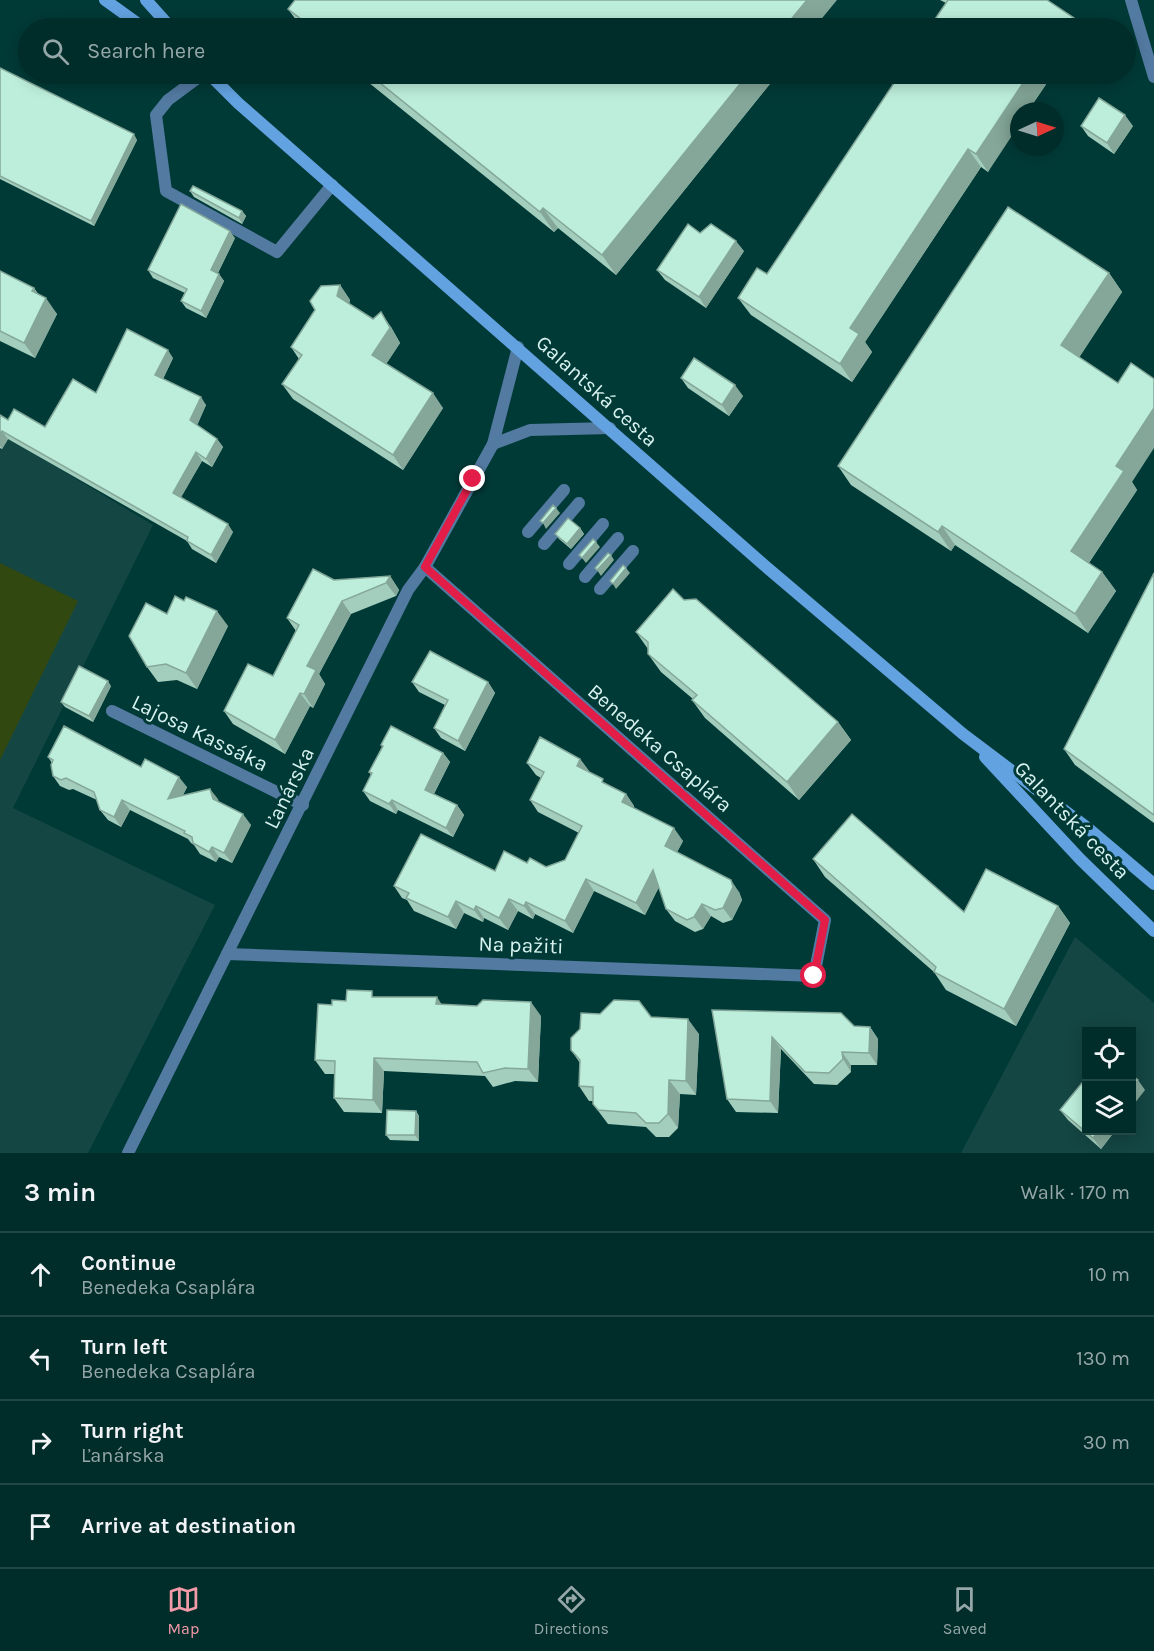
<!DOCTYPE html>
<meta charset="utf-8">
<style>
:root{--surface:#002c29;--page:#0e3835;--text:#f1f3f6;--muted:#95a7a8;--line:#224846;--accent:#f39aa8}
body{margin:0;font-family:Karla,sans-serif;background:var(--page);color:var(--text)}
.controls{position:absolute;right:18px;bottom:18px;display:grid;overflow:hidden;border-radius:0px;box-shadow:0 3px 15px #0003}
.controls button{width:54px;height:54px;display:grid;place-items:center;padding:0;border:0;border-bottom:2px solid var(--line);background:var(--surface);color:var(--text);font:30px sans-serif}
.compass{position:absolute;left:1010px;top:102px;width:54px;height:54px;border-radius:50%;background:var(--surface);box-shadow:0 3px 15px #0003;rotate:86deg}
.stop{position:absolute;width:18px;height:18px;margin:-14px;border:4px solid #e11d48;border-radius:50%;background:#fff}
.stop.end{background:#e11d48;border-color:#fff;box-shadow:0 2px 6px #0008}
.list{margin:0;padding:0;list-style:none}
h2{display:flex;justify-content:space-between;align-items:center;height:78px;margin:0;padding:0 24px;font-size:26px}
h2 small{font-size:20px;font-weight:400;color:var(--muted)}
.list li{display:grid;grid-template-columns:39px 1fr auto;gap:18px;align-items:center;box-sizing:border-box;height:84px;padding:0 24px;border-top:2px solid var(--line)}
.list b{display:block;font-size:22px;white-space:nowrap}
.list p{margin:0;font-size:20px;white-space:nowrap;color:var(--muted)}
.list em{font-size:20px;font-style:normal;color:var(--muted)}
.icon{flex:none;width:33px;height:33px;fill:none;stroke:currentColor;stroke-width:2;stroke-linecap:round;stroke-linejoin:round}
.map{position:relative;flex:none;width:1154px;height:1153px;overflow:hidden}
.search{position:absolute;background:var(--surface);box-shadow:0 3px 15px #0003;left:18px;right:18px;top:18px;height:66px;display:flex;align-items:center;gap:15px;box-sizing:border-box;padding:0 21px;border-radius:33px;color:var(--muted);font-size:22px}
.sheet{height:414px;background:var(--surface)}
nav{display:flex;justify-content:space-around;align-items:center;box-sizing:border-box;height:84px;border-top:2px solid var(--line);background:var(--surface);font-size:16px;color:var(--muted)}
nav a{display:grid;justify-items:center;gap:3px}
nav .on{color:var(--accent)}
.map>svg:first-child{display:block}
.built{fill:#144644;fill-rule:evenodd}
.green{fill:#314811}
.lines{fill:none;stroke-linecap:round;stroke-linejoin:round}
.service{stroke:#537aa1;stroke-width:12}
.minor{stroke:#537aa1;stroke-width:12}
.secondary{stroke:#63a2e1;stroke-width:12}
.wall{fill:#a3cdbc}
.shaded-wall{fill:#84a799}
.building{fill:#bdeedb;stroke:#84a799;stroke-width:1.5}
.route{stroke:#e11d48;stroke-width:8}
.labels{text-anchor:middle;stroke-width:6;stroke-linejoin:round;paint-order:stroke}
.street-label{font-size:21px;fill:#d7f2ef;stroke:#003a37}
</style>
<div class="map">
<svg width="1154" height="1153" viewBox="0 0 1154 1153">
<rect width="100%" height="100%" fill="#003a37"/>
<g class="built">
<path d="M8,438L153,525L13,808L215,905L88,1153H0V448L2,449Z"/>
<path d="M1075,937L1154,1003V1153H961ZM1086,1032H1132V1130H1086Z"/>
</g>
<path class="green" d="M0,563L78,601L0,760Z"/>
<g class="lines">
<g class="service">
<path d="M203,74L168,100L156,115L166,191L277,252L332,185"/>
<path d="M528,532L564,490"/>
<path d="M544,544L579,503"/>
<path d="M569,564L603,524"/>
<path d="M585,577L618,538"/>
<path d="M600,589L633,551"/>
</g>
<g class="minor">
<path d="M1131,0L1154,77"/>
<path d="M493,444L530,430L610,428"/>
<path d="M112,711L303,805"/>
<path d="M227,954L814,976L825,920L425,567"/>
<path d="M128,1153L408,590L425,567L493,444L518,347"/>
</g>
<g class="secondary">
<path d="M105,0L144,28"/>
<path d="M146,0L171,28"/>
<path d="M209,74L238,103L764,565L963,734L1089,829L1154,884"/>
<path d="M985,757L1080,859L1154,931"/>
</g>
</g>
<g class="wall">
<path d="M940,0H1047L946,3Z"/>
<path d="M288,9L814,28H302Z"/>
<path d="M0,68L137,140L94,226L0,179Z"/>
<path d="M358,74H778L616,275L558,228L554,232Z"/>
<path d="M900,74H1075L1068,84L1053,74L1028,111H1019L988,172L981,167L865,342L872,352L852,382L751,315L738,298L767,274Z"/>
<path d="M1081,126H1133L1114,154L1088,136Z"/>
<path d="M190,191L242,211L246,216L242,224L194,197Z"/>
<path d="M235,238L218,273L224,281L206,318L186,308L181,301L185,293L153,278L148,270Z"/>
<path d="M744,251L706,308L665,280L657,270Z"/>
<path d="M0,271L34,288L39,295L57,314L35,358L0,341Z"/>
<path d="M1109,273L1122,292L1079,357L1132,482L1137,490L1089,563L1102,572L1116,591L1088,633L955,545L951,551L851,485L838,466Z"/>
<path d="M340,285L350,300L349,304L373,319L391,327L400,343L386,364L443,408L403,470L293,399L282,384L299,359L291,347Z"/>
<path d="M173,358L163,379L206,405L197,425L217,439L223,447L212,467L202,461L181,497L233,532L216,563L192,549L187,541L8,439L2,449L0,448V415L8,420L45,427L96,393Z"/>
<path d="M681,378L743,396L729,416L688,388Z"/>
<path d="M580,528L584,534L571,549L559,539L555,534Z"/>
<path d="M1154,573V823L1075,765L1064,749Z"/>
<path d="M390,576L399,590L396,596L351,614L319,674L325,684L313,708L310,706L285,754L233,724L224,711L273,676L296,631L287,618L334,580Z"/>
<path d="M684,600L838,722L851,740L799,800L705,718L692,700L693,699L661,672L648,654V649L636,632Z"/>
<path d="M167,614L228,626L197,689L177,680L158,682L147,667Z"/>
<path d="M412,682H488L495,693L465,751L441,738L434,728L445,705L419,692Z"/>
<path d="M111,686L93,722L65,707L61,702Z"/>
<path d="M381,745L443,753L450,762L434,794L457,805L464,815L453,837L398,810L396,814L370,801L363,791L371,775L369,772L382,747Z"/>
<path d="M48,757L141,767L187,787L183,795L218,799V802L251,825L232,863L219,857L216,862L200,854L194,845L191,843L188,839L130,810L121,827L108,820L100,810L97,800L73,789L69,790L60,786L53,776L52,763Z"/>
<path d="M580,759L589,771V772L607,785L626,794L634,806L633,808L683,841L677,852L739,892L742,900L732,920L723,923L711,916L703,929L695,932L675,921L666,909L659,887L645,915L594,891L573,933L535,914L533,919L518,911L508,930L484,918L483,922L464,913L456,929L414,911L407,900L402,898L394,886L495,871L527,863L546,867L565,860L579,833L538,812L530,800L541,778L536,775L527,763Z"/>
<path d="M813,859L964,912L1058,906L1070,923L1016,1026L946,990L934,972L825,877Z"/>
<path d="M376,997L541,1016L538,1082L515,1081L493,1087L485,1076L384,1071L382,1113L344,1112L334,1098L335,1074H325L315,1060L332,1005L346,1001Z"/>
<path d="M712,1010L854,1026L870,1027L878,1039L877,1065H851V1072L837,1085L814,1084L781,1049L778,1113L736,1112L727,1099Z"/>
<path d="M651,1017L699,1034L696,1095L680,1094L678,1128L669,1137H656L646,1127L608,1124L593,1104V1101H589L579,1086L580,1063L571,1050L580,1029Z"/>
<path d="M1060,1110L1086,1131H1115L1101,1149L1068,1120Z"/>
<path d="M416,1111L419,1116V1141L390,1140L386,1135Z"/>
</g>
<g class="shaded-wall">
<path d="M807,0H837L814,28H784Z"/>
<path d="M1083,24L1086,28H1080Z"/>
<path d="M748,74H778L616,275L602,255Z"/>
<path d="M1029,74H1053L1028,111H1019V125L988,172L976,154Z"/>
<path d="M1060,74H1075L1068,84Z"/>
<path d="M1125,115L1133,126L1114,154L1107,143Z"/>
<path d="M134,134L137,140L94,226L91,221Z"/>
<path d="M968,149L981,167L865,342L872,352L852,382L840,364L850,328Z"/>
<path d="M543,208L558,228L554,232L540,212Z"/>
<path d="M242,211L246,216L242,224L239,218Z"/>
<path d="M230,231L235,238L216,277L211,270Z"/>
<path d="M736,241L744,251L706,308L699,297Z"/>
<path d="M1109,273L1122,292L1075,364L1061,345Z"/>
<path d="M219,274L224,281L206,318L201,311Z"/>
<path d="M340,285L350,300L347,311L337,296Z"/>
<path d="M34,288L44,302L46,298L57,314L35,358L24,343L32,291Z"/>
<path d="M381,312L391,327L400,343L383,369L372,355Z"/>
<path d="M168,350L173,358L161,383L155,375Z"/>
<path d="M735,385L743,396L729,416L722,405Z"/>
<path d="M433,393L443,408L403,470L393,455Z"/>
<path d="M201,397L206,405L196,428L190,420Z"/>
<path d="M1154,408V448L1132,482L1137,490L1084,570L1071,551L1116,466Z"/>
<path d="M2,431L8,439L2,449L0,446V435Z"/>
<path d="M217,439L223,447L212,467L206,459Z"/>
<path d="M196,452L202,461L179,501L173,493Z"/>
<path d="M556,508L560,513L546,529L543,523Z"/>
<path d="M228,524L233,532L216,563L211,555Z"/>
<path d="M942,526L955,545L951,551L938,532Z"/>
<path d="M580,528L584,534L571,549L567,544Z"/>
<path d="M596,542L600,547L586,563L582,558Z"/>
<path d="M611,555L614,560L601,576L597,570Z"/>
<path d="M626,568L630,573L616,589L613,584Z"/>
<path d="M1102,572L1116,591L1088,633L1075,614Z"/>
<path d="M390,576L399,590L396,596L386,583Z"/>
<path d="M342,601L351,614L319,674L325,684L313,708L304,694L307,666Z"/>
<path d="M217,611L228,626L197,689L186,673Z"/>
<path d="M108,681L111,686L93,722L89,716Z"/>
<path d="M488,682L495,693L465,751L458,741Z"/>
<path d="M300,693L310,706L285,754L275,740Z"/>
<path d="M838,722L851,740L799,800L787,782Z"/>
<path d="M443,753L450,762L431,799L425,790Z"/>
<path d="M580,759L589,771L585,778L577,766Z"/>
<path d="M179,777L187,787L176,810L168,799Z"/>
<path d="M210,789L218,799L221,809L213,799Z"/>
<path d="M626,794L634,806L630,814L622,802Z"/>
<path d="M122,800L130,810L121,827L114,817Z"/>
<path d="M392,800L398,810L396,814L389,804Z"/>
<path d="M457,805L464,815L453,837L446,828Z"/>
<path d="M243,814L251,825L232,863L224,853Z"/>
<path d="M674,828L683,841L674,858L665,846Z"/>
<path d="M212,847L219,857L216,862L209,852Z"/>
<path d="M653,870L661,882L645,915L636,903Z"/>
<path d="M586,879L594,891L573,933L565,921Z"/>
<path d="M731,880L739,892L742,900L732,920L723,908Z"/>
<path d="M509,899L518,911L508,930L499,918Z"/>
<path d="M456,901L464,913L456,929L448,917Z"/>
<path d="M526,902L535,914L533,919L524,906Z"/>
<path d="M702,904L711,916L703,929L694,917Z"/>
<path d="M476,906L484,918L483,922L474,910Z"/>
<path d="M1058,906L1070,923L1016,1026L1004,1009Z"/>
<path d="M437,997L446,1011L436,1004Z"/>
<path d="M531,1002L541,1016L538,1082L528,1069Z"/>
<path d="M688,1019L699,1034L696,1095L686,1081Z"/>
<path d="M870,1027L878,1039L877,1065L869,1053Z"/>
<path d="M772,1037L781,1049L778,1113L770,1101Z"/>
<path d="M842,1052L851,1065V1072L843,1059Z"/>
<path d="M374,1058L384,1071L382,1113L373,1100Z"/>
<path d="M669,1080L680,1094L678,1128L668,1114Z"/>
<path d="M1138,1080L1145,1090L1131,1108V1088Z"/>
<path d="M416,1111L419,1116V1141L415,1135Z"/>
<path d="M1099,1131H1115L1101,1149L1093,1138Z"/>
</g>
<g class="building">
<path d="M295,0H807L784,28H313L288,9Z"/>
<path d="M948,0H1047L1083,24L1080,28H929Z"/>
<path d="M0,68L134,134L91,221L0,176Z"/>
<path d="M369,74H748L602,255L543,208L540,212Z"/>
<path d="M900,74H1029L976,154L968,149L850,328L859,334L840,364L738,298L757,268L767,274Z"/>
<path d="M1099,98L1125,115L1107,143L1081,126Z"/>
<path d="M193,186L242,211L239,218L190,191Z"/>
<path d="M181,204L230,231L211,270L219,274L201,311L181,301L187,289L148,270Z"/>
<path d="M1008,207L1109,273L1061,345L1118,383L1131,363L1154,379V408L1116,466L1124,471L1071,551L1102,572L1075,614L942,526L938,532L838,466Z"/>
<path d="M688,224L700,233L711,224L736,241L699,297L657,270Z"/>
<path d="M0,271L34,288L32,291L46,298L24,343L0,331Z"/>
<path d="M340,285L337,296L373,319L381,312L390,328L372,355L433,393L393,455L282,384L302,355L291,347L315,310L310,301L321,286Z"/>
<path d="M127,329L168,350L155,375L201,397L190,420L217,439L206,459L196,452L173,493L228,524L211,555L187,541L188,537L2,431L0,435V415L8,420L14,409L45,427L73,379L96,393Z"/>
<path d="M694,358L735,385L722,405L681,378Z"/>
<path d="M553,505L556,508L543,523L540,521Z"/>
<path d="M568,518L580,528L567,544L555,534Z"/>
<path d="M593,539L596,542L582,558L579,555Z"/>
<path d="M608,553L611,555L597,570L595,568Z"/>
<path d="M623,565L626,568L613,584L610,581Z"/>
<path d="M313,569L334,580L390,576L386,583L342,601L307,666L316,670L304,694L300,693L275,740L224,711L248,664L273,676L299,625L287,618Z"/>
<path d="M1154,573V815L1064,749Z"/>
<path d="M673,589L684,600L696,599L838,722L787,782L692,700L697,695L648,654V642L636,632Z"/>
<path d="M175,596L184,601L186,597L217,611L186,673L166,664L147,667L129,636L146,603L167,614Z"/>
<path d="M430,651L488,682L458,741L434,728L448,700L412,682Z"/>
<path d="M79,666L108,681L89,716L61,702Z"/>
<path d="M64,726L141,767L145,759L179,777L168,799L210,789L213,799L243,814L224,853L212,847L209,852L193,843L192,837L184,833L185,831L122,800L114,817L100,810L94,792L66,778L61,780L53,776L51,765L53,760L48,757Z"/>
<path d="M391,726L443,753L425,790L457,805L446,828L392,800L389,804L363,791L372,773L369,772L383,746L381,745Z"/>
<path d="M540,737L580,759L577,766L603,779L602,782L626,794L622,802L674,828L665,846L731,880L733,887L723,908L715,910L702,904L694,917L687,920L666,909L653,870L636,903L586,879L565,921L526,902L524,906L509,899L499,918L476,906L474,910L456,901L448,917L406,898L409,893L394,886L421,834L495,871L504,851L527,863L530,858L546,867L565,860L582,826L530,800L544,772L527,763Z"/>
<path d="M852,814L964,912L986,869L1058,906L1004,1009L934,972L936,967L813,859Z"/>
<path d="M347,990L372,991V997H437L436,1004L477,1006L483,1000L531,1002L528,1069L505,1068L483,1073L477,1062L374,1058L373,1100L334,1098L335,1061L315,1060L318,1004L332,1005V1000L346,1001Z"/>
<path d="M614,1000L639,1001L651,1017L688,1019L686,1081L669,1080L668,1114L659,1123H646L636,1113L598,1110L593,1104V1087L579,1086L580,1060L571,1050V1038L580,1029L581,1013L600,1014Z"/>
<path d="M712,1010L841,1013L854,1026L870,1027L869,1053L842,1052L843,1059L829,1073L805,1072L772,1037L770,1101L727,1099Z"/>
<path d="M1131,1075L1138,1080L1131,1088Z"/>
<path d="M1086,1078V1131H1099L1093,1138L1060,1110Z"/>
<path d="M387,1110L416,1111L415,1135H386Z"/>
</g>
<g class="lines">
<path class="route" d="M473,479L425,567L825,920L814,976"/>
</g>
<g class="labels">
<g class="street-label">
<text transform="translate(597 391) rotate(42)" y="7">Galantská cesta</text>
<text transform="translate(200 733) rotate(26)" y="7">Lajosa Kassáka</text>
<text transform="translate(660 748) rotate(41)" y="7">Benedeka Csaplára</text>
<text transform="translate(289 788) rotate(-64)" y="7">Ľanárska</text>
<text transform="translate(1072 820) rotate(46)" y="7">Galantská cesta</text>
<text transform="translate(521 945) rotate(2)" y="7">Na pažiti</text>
</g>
</g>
</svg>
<div class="controls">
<button><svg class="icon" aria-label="locate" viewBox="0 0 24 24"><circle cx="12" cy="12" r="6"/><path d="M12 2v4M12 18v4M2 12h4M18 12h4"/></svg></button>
<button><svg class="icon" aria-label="layers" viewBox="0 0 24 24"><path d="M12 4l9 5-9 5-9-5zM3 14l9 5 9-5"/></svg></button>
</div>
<svg class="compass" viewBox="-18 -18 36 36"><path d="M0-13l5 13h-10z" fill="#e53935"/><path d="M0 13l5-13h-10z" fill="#95a7a8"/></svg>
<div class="stop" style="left:814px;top:976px"></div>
<div class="stop end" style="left:473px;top:479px"></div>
<div class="search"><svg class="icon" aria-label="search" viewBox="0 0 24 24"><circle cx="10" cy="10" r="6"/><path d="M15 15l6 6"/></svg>Search here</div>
</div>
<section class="sheet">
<h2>3 min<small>Walk · 170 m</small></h2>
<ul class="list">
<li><svg class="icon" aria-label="ahead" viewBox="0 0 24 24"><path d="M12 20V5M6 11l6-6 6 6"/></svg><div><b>Continue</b><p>Benedeka Csaplára</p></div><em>10 m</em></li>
<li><svg class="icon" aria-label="left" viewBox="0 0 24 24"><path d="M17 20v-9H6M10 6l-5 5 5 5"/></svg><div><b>Turn left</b><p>Benedeka Csaplára</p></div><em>130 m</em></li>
<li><svg class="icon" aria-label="right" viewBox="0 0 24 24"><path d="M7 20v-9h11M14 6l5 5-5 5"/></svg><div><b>Turn right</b><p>Ľanárska</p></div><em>30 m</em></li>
<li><svg class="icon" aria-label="arrive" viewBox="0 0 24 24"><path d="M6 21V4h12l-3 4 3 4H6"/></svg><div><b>Arrive at destination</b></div></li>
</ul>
</section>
<nav>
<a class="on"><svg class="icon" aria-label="map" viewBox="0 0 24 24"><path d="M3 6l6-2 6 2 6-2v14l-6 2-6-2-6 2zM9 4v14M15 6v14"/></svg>Map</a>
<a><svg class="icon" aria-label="directions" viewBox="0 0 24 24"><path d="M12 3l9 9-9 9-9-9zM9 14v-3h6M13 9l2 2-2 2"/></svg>Directions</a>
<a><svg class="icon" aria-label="saved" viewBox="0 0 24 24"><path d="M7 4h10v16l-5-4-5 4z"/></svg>Saved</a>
</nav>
